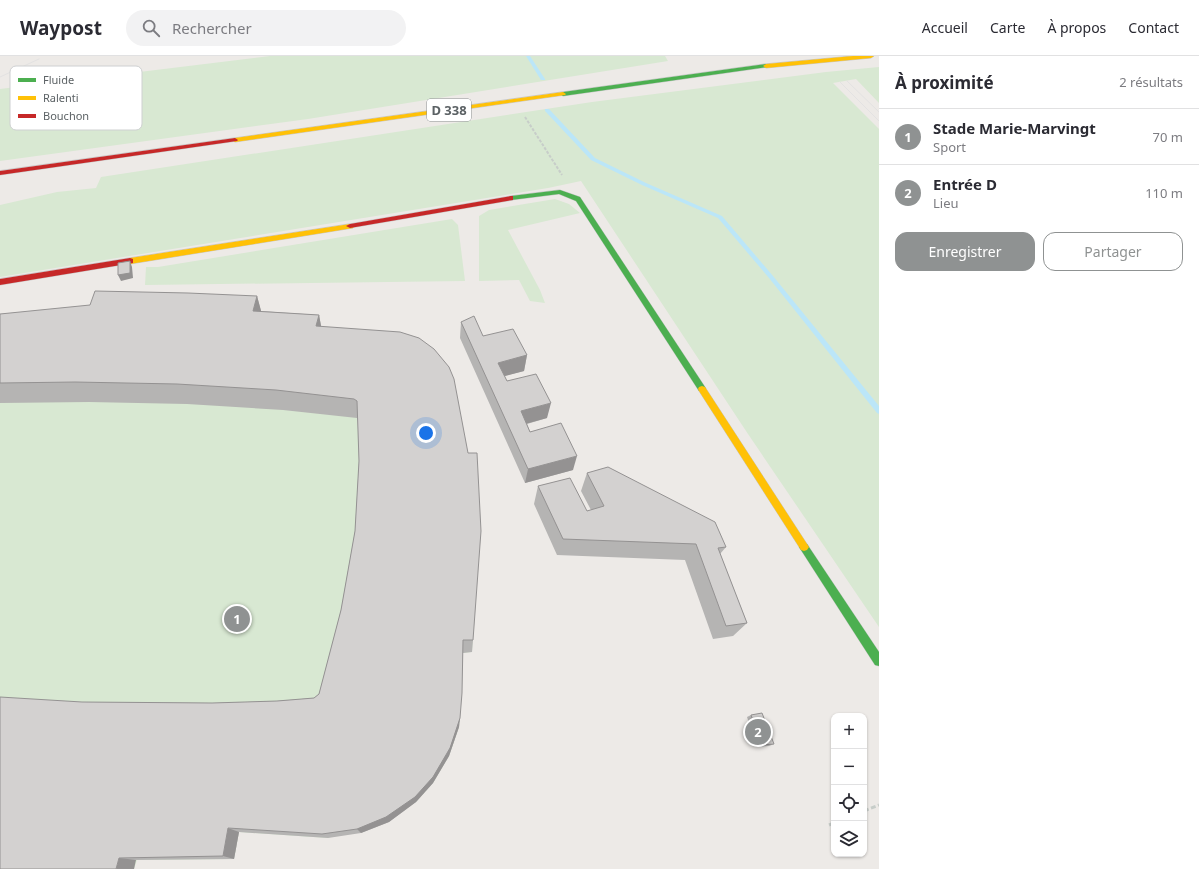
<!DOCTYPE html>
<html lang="fr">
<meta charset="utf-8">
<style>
:root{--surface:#fff;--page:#f2f2f3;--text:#2b2b33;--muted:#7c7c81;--line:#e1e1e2;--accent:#8f9292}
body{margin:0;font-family:"Noto Sans",sans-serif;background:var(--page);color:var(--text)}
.controls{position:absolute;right:12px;bottom:12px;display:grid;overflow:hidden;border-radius:8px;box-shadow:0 1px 3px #0004}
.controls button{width:36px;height:36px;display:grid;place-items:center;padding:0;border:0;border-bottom:1px solid var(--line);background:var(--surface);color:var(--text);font:20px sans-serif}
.you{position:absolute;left:426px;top:377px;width:14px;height:14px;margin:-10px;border:3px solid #fff;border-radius:50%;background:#1a73e8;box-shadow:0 0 0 6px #1a73e833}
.badge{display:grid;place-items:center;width:26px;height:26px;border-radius:50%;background:var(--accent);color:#fff;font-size:13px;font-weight:700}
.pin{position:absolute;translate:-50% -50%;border:2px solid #fff;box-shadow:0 1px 4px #0006}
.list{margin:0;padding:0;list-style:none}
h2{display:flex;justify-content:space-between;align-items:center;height:52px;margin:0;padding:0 16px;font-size:17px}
h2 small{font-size:13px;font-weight:400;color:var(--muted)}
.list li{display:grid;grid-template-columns:26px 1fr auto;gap:12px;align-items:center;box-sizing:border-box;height:56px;padding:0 16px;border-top:1px solid var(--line)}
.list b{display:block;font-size:15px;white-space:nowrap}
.list p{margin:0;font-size:13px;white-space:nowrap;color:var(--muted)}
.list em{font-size:13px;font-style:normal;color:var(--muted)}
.actions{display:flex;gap:8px;padding:12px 16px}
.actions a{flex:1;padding:9px 0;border:1px solid var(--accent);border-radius:12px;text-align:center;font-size:14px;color:var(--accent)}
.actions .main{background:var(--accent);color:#fff}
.icon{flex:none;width:22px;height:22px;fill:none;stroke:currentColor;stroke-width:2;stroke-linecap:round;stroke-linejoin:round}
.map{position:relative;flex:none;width:879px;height:813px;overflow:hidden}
header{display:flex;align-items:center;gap:24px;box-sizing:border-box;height:56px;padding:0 20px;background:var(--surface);border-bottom:1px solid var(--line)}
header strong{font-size:19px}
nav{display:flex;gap:22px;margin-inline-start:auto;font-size:14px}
.search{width:280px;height:36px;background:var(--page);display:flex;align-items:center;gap:10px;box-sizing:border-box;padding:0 14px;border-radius:22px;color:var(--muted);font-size:15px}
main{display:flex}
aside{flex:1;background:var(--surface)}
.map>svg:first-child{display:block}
.green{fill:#d8e8d2}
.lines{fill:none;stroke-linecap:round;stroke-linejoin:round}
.stream{fill:#bbe6f8;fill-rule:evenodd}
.fast-casing{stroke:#c8c8c8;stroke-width:1}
.slow-casing{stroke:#c8c8c8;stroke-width:1}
.jam-casing{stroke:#c8c8c8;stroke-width:1}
.path-far1{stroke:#c7cdc9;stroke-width:2;stroke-dasharray:3 1.5;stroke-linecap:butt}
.path{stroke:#c7cdc9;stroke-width:3;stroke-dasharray:5 2.5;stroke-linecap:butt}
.fast{fill:#4caf50;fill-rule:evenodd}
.slow{fill:#ffc107;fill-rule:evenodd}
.jam{fill:#c62828;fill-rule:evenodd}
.tram{stroke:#e3e2e2;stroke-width:1}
.wall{fill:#b5b4b3}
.shaded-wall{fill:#949292}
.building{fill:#d3d1d0;stroke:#949292}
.labels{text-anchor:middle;stroke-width:4;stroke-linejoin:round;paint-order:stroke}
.shield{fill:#fff;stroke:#8d9193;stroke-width:1}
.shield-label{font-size:13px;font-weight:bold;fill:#5c6265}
.key{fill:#fff;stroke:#ced0d1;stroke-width:1}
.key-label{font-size:11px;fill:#5c6265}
</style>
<header>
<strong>Waypost</strong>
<div class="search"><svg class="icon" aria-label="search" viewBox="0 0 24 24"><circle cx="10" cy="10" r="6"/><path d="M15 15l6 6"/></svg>Rechercher</div>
<nav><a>Accueil</a><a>Carte</a><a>À propos</a><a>Contact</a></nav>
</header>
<main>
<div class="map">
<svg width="879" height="813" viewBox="0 0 879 813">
<rect width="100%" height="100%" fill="#edeae7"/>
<g class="green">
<path d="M270,0H665L668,5L308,63L0,105V33Z"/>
<path d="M879,11V47L856,23L833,27L879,73V571L748,378L581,125L548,132L0,221V149L57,136L96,132L101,121L592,46L826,16Z"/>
<path d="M555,143L569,148L580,157L508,174L540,234L545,247L530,245L519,224L479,225V160L489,154Z"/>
<path d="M452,163L458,169L465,225L145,229L146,211H158Z"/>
<path d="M323,280L479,491L472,596L463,597L459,671L449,700L433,727L416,746L328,782L239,776L234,803L137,804L134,813H0V281Z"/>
</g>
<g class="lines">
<g class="stream">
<path d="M526,0H530L545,23V24H541Z"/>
<path d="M545,53H549L595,102L646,127L722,160L773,220L879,350V358L877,357L769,222L718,162L642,129L591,104L545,55Z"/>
</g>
<g class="fast-casing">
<g id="fast">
<path d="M766,8L769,10L768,11L563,40L560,38L563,36Z"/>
<path d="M560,134L580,141L705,331L706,333L705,335H699L576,145L559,138L511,144L508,142L511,140Z"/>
<path d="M804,487L807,488L879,596V610L875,609L801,494L799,491L801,488Z"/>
</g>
</g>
<g class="slow-casing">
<g id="slow">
<path d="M853,0H874L871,2L766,12L763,10L766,8Z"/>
<path d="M563,36L566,38L565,39L235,86L232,84L235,82Z"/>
<path d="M350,168L354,170L353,172L130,208L126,205L130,202Z"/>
<path d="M702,330L705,331L807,488L809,491L807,494L804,495L801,494L699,335L698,333L699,331Z"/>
</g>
</g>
<g class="jam-casing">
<g id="jam">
<path d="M235,82L238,84L237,85L0,119V115Z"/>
<path d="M511,140H513V144L350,172L346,170L350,168Z"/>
<path d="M130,202L133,203V207L0,229V223Z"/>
</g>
</g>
<path class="path-far1" d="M525,61L562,119"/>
<g class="path">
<path d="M864,755L879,749"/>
<path d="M829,769L834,767"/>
</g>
<use href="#fast" class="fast"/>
<use href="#slow" class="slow"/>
<use href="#jam" class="jam"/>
<g class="tram">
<path d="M0,21L39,3"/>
<path d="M847,25L879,56"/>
<path d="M840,26L879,65"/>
</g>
</g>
<g class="wall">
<path d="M257,240L261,255L319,259L321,270L473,584L472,596L463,597L459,671L449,700L433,727L416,746L389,766L361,777L328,782L239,776L234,803L136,804L0,813L82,646L212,647L277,645L314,642L319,638L341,554L355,475L359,405L358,363L357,362L283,354L187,348L89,346L0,347V258Z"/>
<path d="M461,266L483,280L527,299L524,315L504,320L507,325L547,362L527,368L530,376L573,414L525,427L460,282Z"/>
<path d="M587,417L726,491L720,498L747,567L733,580L713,583L685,504L557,499L534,448L538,430L587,455L591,454L581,435Z"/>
<path d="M751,659L774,688L769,690L757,691L747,661Z"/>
</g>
<g class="shaded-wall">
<path d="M130,205L132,211L133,222L121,225L118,219Z"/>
<path d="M257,240L263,262L253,255Z"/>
<path d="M319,259L323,280L316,270Z"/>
<path d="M527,299L524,315L497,322L498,307Z"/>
<path d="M551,347L547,362L518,370L521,355Z"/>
<path d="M577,400L573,414L525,427L528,413Z"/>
<path d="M460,662L459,671L449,700L433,727L416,746L389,766L361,777L357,773Z"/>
<path d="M228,772L239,776L234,803L223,800Z"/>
<path d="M119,802L136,804L134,813H116Z"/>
</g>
<g class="building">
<path d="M130,205V217L118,219V207Z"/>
<path d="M95,235L188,237L257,240L253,255L319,259L316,270L400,276L419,282L434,293L449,311L454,323L468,397H477L481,475L473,584H463L462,637L460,662L450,692L433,721L415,741L386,761L357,773L322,778L228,772L223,800L119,802L116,813H0V641L82,646L212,647L277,645L314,642L319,638L341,554L355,475L359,405L357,345L354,343L276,334L177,328L75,326L0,327V258L90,249Z"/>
<path d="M474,260L483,280L513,273L527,299L498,307L507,325L536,318L551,347L521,355L530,376L561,367L577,400L528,413L461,266Z"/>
<path d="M608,411L715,466L726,491L718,492L747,567L726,570L696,488L563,483L538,430L570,422L587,455L604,450L587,417Z"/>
<path d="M762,657L774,688L762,689L751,659Z"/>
</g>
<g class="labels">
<rect class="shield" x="427" y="43" width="44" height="22" rx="3"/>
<g class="shield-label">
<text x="449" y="59">D 338</text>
</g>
</g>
<rect x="10" y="10" width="132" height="64" rx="6" class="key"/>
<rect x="18" y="22" width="18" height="4" fill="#4caf50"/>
<rect x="18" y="40" width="18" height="4" fill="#ffc107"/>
<rect x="18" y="58" width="18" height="4" fill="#c62828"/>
<g class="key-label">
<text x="43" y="28">Fluide</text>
<text x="43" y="46">Ralenti</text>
<text x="43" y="64">Bouchon</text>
</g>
</svg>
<div class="controls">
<button>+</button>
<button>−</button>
<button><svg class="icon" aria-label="locate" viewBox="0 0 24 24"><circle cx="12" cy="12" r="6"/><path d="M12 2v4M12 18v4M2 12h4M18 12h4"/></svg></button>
<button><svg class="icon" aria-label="layers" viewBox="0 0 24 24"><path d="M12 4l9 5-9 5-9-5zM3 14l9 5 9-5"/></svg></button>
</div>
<div class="you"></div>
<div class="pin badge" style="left:237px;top:563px">1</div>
<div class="pin badge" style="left:758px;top:676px">2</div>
</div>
<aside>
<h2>À proximité<small>2 résultats</small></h2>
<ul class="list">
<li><span class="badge">1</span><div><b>Stade Marie-Marvingt</b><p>Sport</p></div><em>70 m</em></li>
<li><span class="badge">2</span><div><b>Entrée D</b><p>Lieu</p></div><em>110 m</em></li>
</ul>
<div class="actions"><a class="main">Enregistrer</a><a>Partager</a></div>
</aside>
</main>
